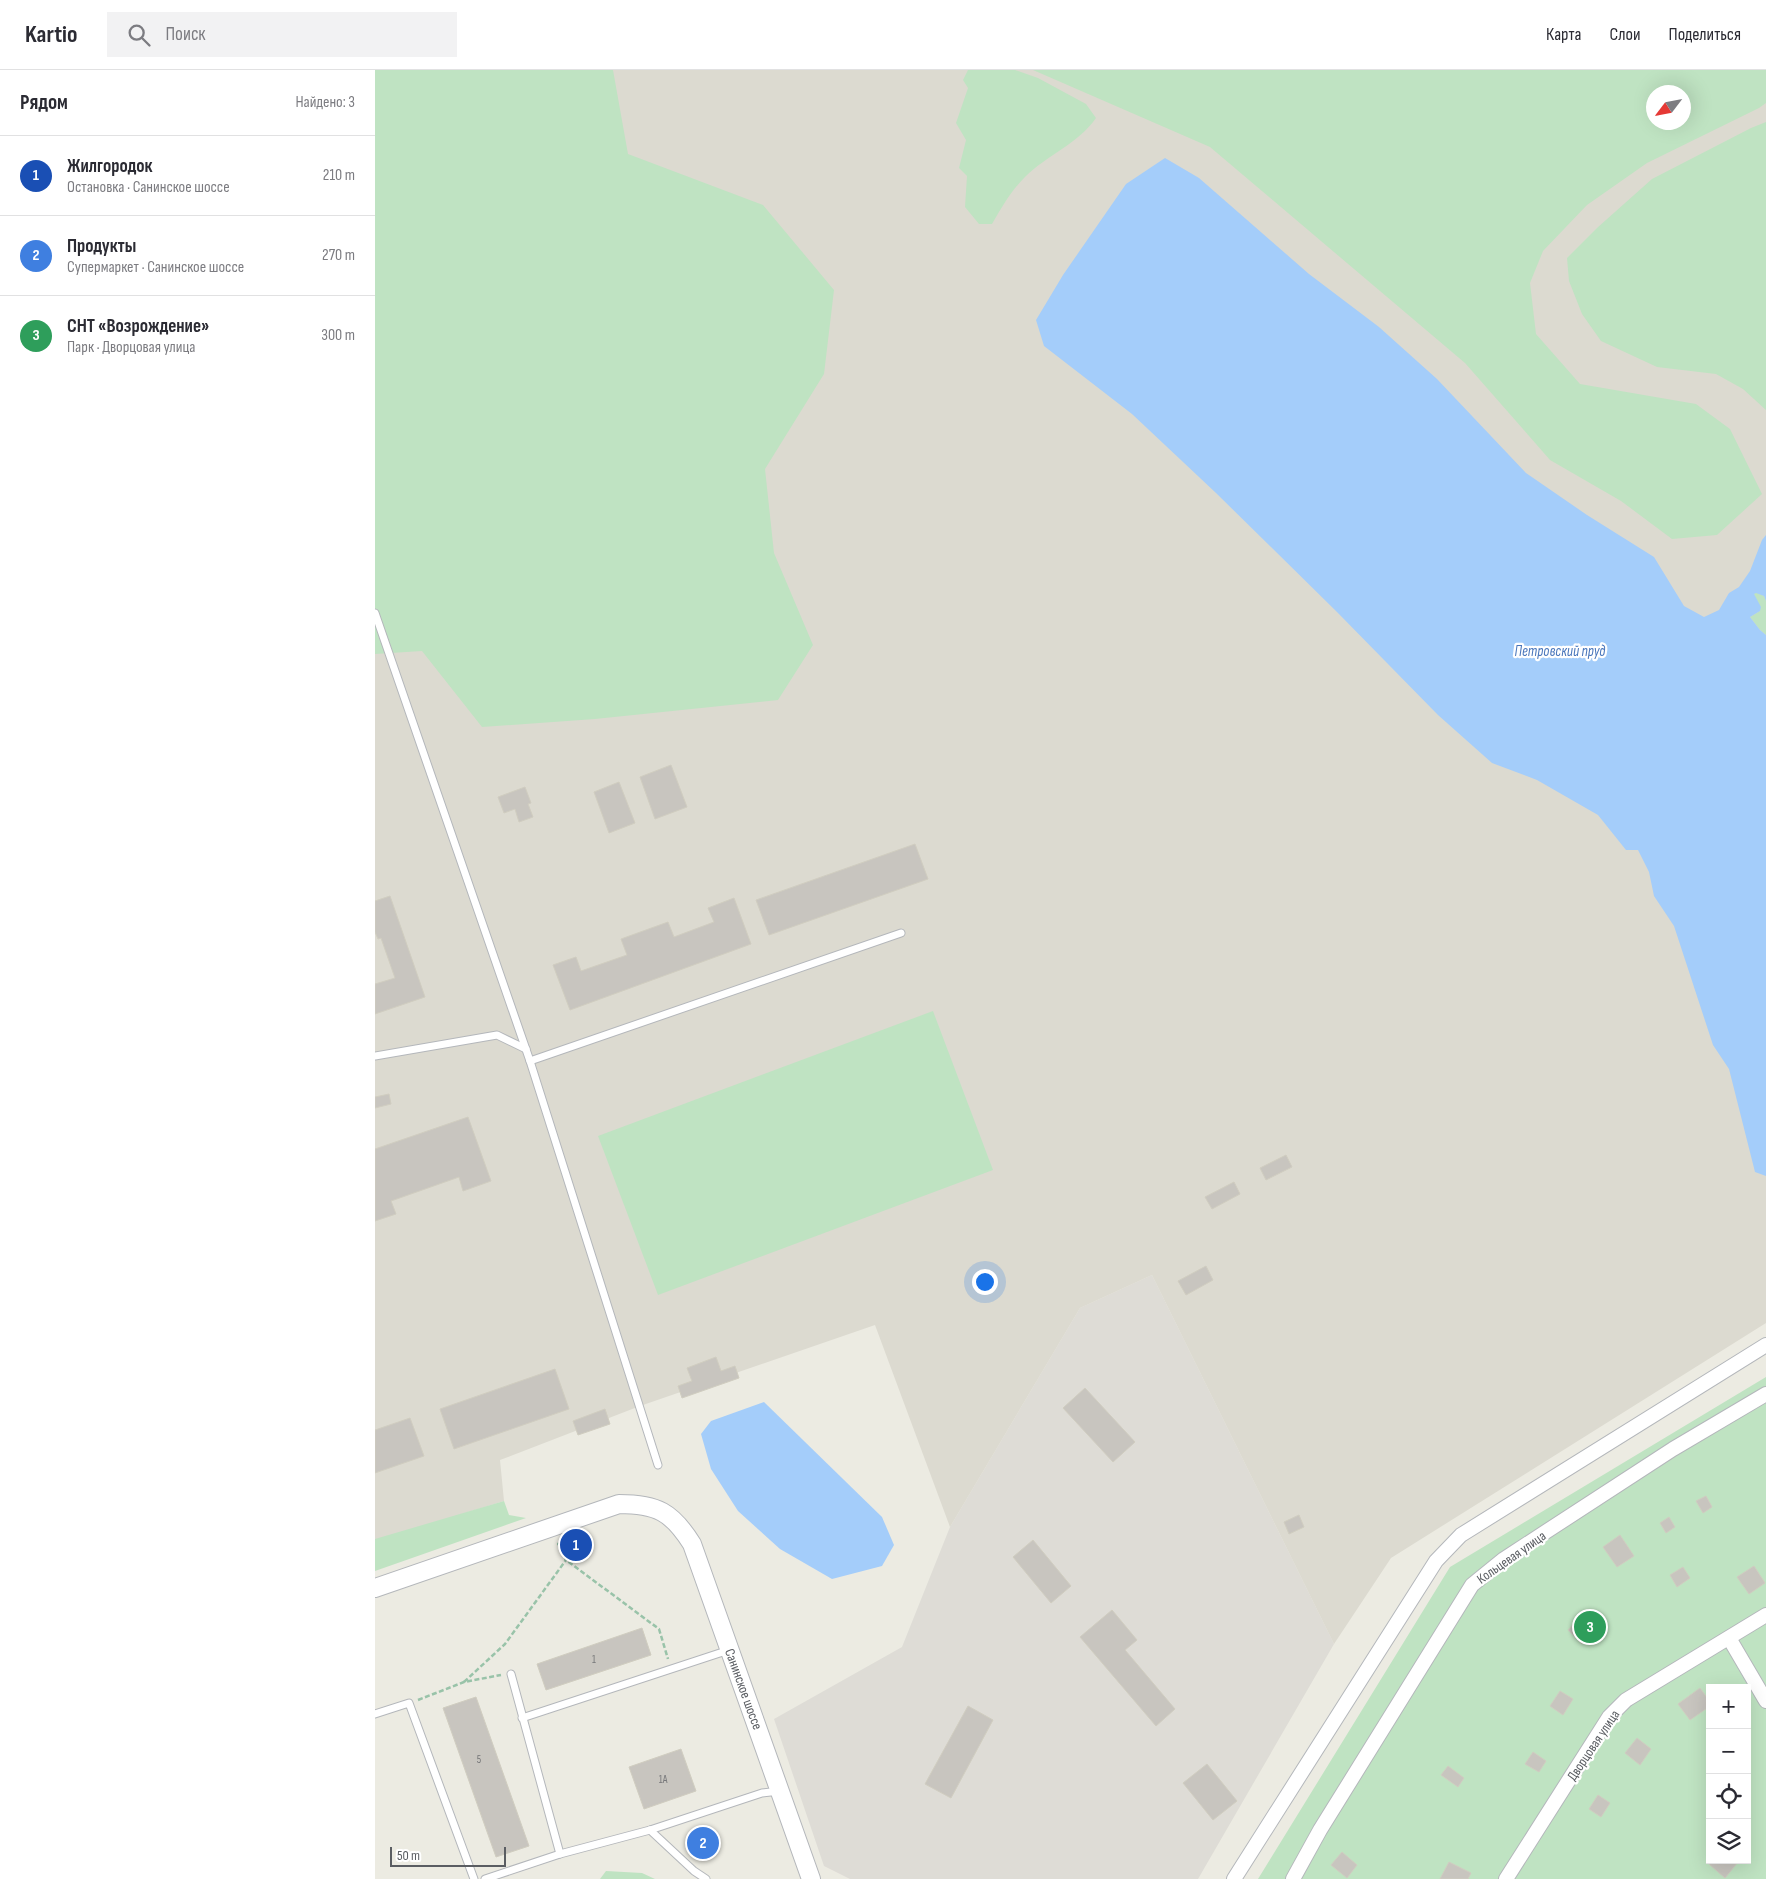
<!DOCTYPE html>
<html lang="ru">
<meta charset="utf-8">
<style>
:root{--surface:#fff;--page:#f2f2f3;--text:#2b2b33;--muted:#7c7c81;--line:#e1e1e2;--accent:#de5236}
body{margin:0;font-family:"Sofia Sans Condensed",sans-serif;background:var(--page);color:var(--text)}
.controls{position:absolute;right:15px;bottom:15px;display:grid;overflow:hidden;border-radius:0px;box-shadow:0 5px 20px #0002}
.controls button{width:45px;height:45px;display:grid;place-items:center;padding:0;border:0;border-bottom:1px solid var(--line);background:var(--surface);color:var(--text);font:25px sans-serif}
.compass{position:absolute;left:1271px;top:15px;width:45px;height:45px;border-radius:50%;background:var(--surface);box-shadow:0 5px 20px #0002;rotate:238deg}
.scale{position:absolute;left:15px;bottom:12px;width:116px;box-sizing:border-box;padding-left:5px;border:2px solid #5a5d62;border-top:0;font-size:14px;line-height:18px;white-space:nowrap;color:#5a5d62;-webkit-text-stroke:4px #fff;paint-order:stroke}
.you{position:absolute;left:609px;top:1211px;width:18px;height:18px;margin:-12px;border:4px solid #fff;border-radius:50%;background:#1a73e8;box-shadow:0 0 0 8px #1a73e833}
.badge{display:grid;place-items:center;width:32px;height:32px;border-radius:50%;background:var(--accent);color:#fff;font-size:16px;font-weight:700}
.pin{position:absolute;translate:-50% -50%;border:2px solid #fff;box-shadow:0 1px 5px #0006}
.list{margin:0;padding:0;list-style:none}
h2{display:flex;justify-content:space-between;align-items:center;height:65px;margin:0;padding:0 20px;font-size:21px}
h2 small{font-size:16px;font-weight:400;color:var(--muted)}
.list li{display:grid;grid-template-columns:32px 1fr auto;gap:15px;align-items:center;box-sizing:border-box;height:80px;padding:0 20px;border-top:1px solid var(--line)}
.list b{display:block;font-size:19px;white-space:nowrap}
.list p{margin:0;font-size:16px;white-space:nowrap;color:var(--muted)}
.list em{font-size:16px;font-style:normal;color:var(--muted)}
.icon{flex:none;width:28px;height:28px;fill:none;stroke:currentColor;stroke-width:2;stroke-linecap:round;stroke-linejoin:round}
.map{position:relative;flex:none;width:1391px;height:1809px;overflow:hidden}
header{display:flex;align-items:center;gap:30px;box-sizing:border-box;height:70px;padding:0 25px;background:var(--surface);border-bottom:1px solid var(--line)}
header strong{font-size:24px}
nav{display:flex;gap:28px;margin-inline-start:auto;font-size:18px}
.search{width:350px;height:45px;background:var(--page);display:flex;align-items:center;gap:12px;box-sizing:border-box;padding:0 18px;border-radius:0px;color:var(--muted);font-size:19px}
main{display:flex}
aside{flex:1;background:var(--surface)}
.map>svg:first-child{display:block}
.industrial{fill:#dedcd6}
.education{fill:#dcdad0;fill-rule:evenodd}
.green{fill:#bfe3c2;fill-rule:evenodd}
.water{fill:#a4cdfa}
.building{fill:#c8c5bf;stroke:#d0cdc0}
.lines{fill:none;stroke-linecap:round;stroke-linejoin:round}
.service-casing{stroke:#b4b7bb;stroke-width:9}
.minor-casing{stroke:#b4b7bb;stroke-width:16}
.tertiary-casing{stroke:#b4b7bb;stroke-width:20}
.path{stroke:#99c3a9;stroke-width:2.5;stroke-dasharray:5 2.5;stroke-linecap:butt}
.service{stroke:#fff;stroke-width:7}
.minor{stroke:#fff;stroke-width:14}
.tertiary{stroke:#fff;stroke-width:18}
.labels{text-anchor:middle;stroke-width:4.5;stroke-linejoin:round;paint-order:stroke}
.number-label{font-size:11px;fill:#767779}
.street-label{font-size:14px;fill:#5a5d62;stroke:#fff}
.water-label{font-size:15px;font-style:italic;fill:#4976bb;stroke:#fff}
</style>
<header>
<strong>Kartio</strong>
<div class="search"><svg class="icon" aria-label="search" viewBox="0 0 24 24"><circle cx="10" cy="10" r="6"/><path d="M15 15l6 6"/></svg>Поиск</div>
<nav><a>Карта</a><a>Слои</a><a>Поделиться</a></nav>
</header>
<main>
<aside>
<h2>Рядом<small>Найдено: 3</small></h2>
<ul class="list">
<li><span class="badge" style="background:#1a4fb4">1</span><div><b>Жилгородок</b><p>Остановка · Санинское шоссе</p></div><em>210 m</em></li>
<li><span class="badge" style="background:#3f7fe0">2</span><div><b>Продукты</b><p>Супермаркет · Санинское шоссе</p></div><em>270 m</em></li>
<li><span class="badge" style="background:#2e9e5b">3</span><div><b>СНТ «Возрождение»</b><p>Парк · Дворцовая улица</p></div><em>300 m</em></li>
</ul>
</aside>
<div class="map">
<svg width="1391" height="1809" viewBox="0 0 1391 1809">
<rect width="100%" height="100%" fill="#ecebe2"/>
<path class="industrial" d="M777,1205L959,1574L823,1809H475L449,1796L399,1649L527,1577L575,1457L705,1238Z"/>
<path class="education" d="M0,0H1391V1253L1016,1488L959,1574L777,1205L705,1238L575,1457L500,1255L265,1336L125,1390L129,1431L0,1471ZM1278,22H1308V52H1278Z"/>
<g class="green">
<path d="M0,0H238L253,84L388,135L459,220L449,304L390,399L399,483L438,575L403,630L220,649L107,657L47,581L0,584Z"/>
<path d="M593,0H640L663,8L711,34L721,48C703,74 672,85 650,107C636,121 627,137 617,154H604L590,137L592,106L584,98L591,70L581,53L593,18L588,10Z"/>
<path d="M658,0H1391V33L1384,38L1272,93L1212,135L1168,181L1155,213L1161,264L1205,314L1321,334L1355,359L1387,424L1342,465L1297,469L1246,431L1175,390L1090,293L835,77ZM1278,22H1308V52H1278Z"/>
<path d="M1391,52V340L1368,319L1341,304L1282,297L1226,271L1207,244L1194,211L1192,188L1222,158L1277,109L1376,58Z"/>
<path d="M1381,522L1389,526L1391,531V565L1385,560L1375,547L1385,541L1378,524Z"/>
<path d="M558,941L618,1100L283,1225L223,1066Z"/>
<path d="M1391,1307V1809H883L1075,1497ZM1335,1618H1372V1790H1335Z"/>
<path d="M129,1431L134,1445L151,1448L0,1501V1469Z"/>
<path d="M231,1801L267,1803L280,1809H225Z"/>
</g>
<g class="water">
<path d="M790,88L824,108L934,204L1004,257L1062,309L1151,403L1212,445L1279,487L1309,536L1329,547L1344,540L1354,523L1364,517L1375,501L1387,470L1391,465V531L1389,526L1381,523L1379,524L1386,537L1385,541L1375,547L1385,560L1391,565V1106L1380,1102L1354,999L1338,975L1299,856L1279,826L1274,802L1263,780H1251L1223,745L1162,710L1117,693L1063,645L962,542L841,423L757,344L669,276L661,250L688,205L751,114Z"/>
<path d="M389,1332L507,1447L519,1475L507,1496L457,1509L405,1479L363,1441L336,1399L326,1364L336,1351Z"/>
</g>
<g class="building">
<path d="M296,695L312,737L280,749L265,707Z"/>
<path d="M244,712L260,753L234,763L219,722Z"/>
<path d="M150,717L156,733L153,734L158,747L144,752L140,739L129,743L123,727Z"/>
<path d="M540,774L553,809L394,865L381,830Z"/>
<path d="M15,826L50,927L0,944V914L20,908L6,868L3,869L0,862V831Z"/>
<path d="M359,828L376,874L195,940L178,895L201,887L206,901L252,885L246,869L293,852L299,867L339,852L333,838Z"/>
<path d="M14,1024L16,1034L0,1038V1027Z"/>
<path d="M93,1047L116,1111L88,1121L84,1107L16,1131L21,1144L0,1151V1079Z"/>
<path d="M911,1085L917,1097L891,1110L885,1098Z"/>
<path d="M859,1112L865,1124L837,1139L830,1127Z"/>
<path d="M831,1196L838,1210L811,1225L803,1211Z"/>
<path d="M341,1287L346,1301L360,1296L364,1308L307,1328L303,1316L317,1311L312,1298Z"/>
<path d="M180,1299L194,1339L79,1379L65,1339Z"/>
<path d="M710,1318L760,1372L738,1392L688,1338Z"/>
<path d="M230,1339L235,1354L203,1365L198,1351Z"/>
<path d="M35,1348L49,1386L0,1403V1360Z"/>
<path d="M1331,1426L1337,1437L1328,1443L1321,1431Z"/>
<path d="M924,1445L929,1457L914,1464L909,1452Z"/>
<path d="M1294,1447L1300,1457L1291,1463L1285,1453Z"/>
<path d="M1245,1465L1259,1486L1242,1497L1228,1477Z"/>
<path d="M658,1470L696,1516L676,1533L638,1487Z"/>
<path d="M1379,1496L1390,1513L1374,1524L1362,1507Z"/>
<path d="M1308,1497L1315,1508L1302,1517L1295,1505Z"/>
<path d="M737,1540L762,1570L750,1580L800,1639L781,1656L705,1567Z"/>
<path d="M1202,1550L1217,1565L1207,1574L1193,1560Z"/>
<path d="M267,1558L276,1585L171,1620L162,1594Z"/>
<path d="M1325,1618L1335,1632V1636L1315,1650L1303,1634Z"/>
<path d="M1185,1621L1198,1629L1188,1645L1175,1636Z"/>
<path d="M101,1627L154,1776L121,1787L68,1638Z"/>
<path d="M593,1636L618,1650L576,1728L550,1714Z"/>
<path d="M1262,1668L1276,1679L1265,1695L1250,1683Z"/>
<path d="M306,1679L321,1721L269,1739L254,1697Z"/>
<path d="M1158,1682L1171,1691L1164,1702L1150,1694Z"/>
<path d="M832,1694L862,1731L838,1750L808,1713Z"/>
<path d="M1073,1696L1089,1708L1083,1717L1066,1705Z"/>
<path d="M1223,1725L1235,1733L1226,1747L1214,1739Z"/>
<path d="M337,1761L343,1777L319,1786L313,1769Z"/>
<path d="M967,1782L982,1795L972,1808L956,1795Z"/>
<path d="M1337,1790H1362L1363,1792L1350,1808L1334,1794Z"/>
<path d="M1074,1792L1096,1803L1093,1809H1065Z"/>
</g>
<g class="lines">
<g class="service-casing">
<g id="service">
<path d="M0,543L155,991L283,1395"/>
<path d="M0,986L122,965L151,979"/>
<path d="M155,991L526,863"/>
<path d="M136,1604L185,1784"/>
<path d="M0,1644L34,1633L99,1809"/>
<path d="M147,1648L354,1580"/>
<path d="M275,1760L319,1801L331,1809"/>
<path d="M110,1809L185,1784L275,1760L387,1723L404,1721"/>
</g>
</g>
<g class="minor-casing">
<g id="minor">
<path d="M1354,1568L1391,1631"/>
<path d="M859,1809L1061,1491L1086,1465L1391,1275"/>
<path d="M918,1809L945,1760L1097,1515L1129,1489L1298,1379L1391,1324"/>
<path d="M1131,1809L1234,1647L1251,1630L1391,1545"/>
</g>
</g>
<g class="tertiary-casing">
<path id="tertiary" d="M0,1518L244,1434C282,1434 297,1442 317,1474L436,1809"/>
</g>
<g class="path">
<path d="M182,1474H184L191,1490L284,1559L293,1589"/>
<path d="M89,1612L130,1574L191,1490"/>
<path d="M43,1630L89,1612L126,1605"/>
</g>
<use href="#service" class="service"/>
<use href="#minor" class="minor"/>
<use href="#tertiary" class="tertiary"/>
</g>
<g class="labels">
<g class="number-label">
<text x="219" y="1593">1</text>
<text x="104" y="1693">5</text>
<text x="288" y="1713">1А</text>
</g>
<g class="street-label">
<text transform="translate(1136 1487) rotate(-35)" y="5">Кольцевая улица</text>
<text transform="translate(369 1619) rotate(70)" y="5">Санинское шоссе</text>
<text transform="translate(1218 1675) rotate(-56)" y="5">Дворцовая улица</text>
</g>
<g class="water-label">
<text x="1185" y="586">Петровский пруд</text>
</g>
</g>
</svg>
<div class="controls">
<button>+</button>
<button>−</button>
<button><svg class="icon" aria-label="locate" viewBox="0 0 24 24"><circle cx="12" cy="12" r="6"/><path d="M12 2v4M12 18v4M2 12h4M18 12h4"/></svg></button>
<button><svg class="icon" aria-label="layers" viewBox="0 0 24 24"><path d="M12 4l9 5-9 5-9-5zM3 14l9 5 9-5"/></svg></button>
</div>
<svg class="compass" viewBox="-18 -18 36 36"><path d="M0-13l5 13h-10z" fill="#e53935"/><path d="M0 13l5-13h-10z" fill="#7c7c81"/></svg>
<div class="scale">50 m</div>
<div class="you"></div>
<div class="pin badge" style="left:201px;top:1475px;background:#1a4fb4">1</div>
<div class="pin badge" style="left:328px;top:1773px;background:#3f7fe0">2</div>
<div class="pin badge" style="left:1215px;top:1557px;background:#2e9e5b">3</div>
</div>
</main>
